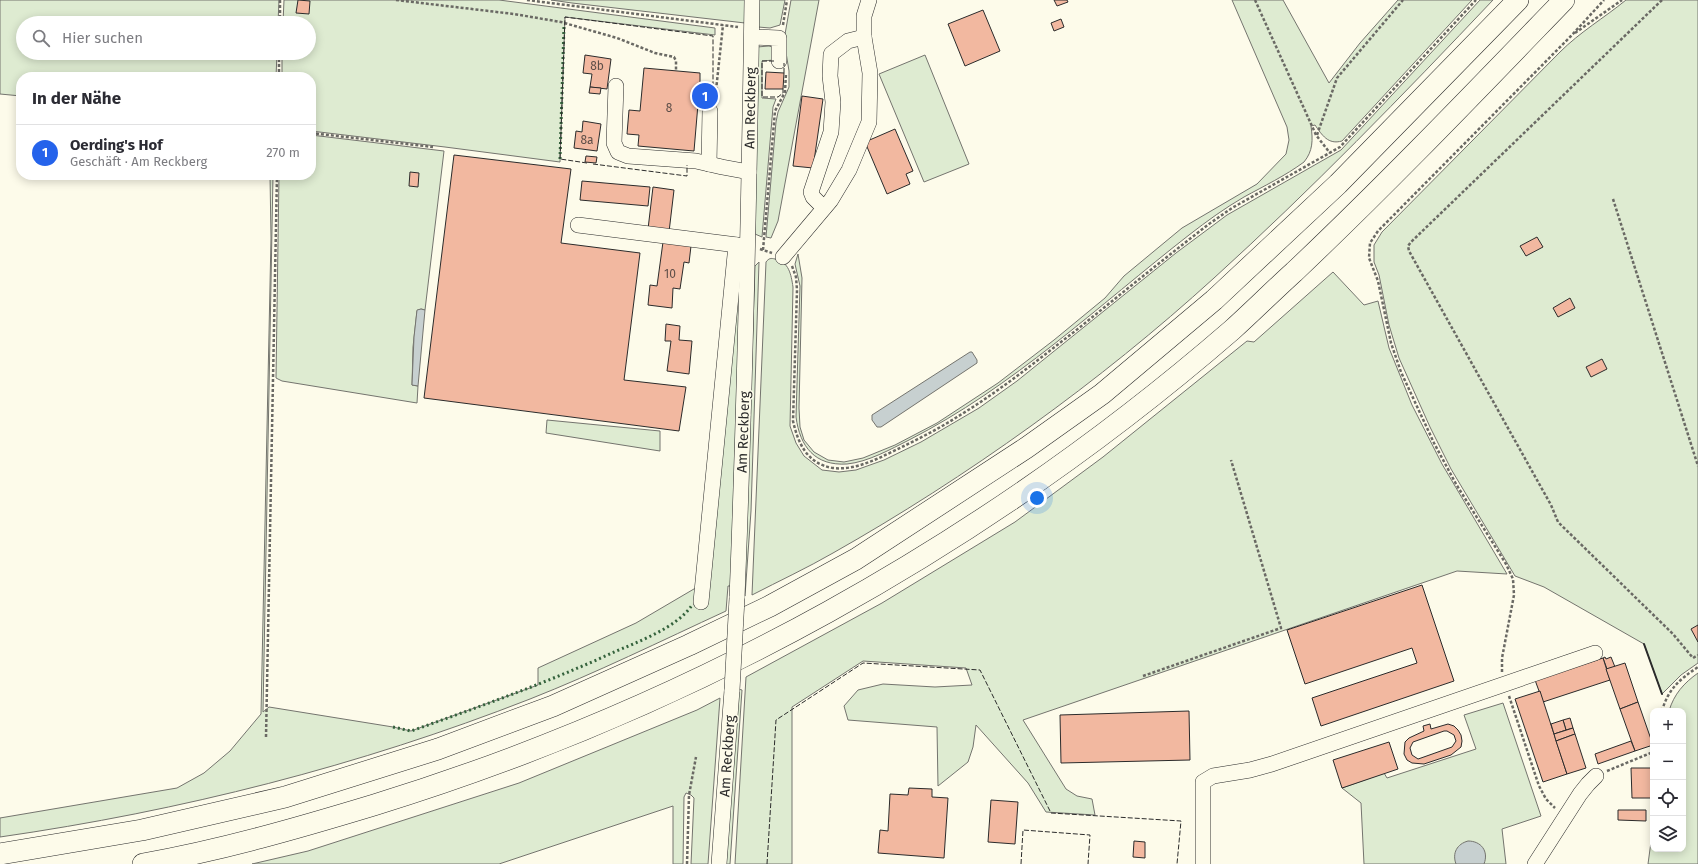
<!DOCTYPE html>
<html lang="de">
<meta charset="utf-8">
<style>
:root{--surface:#fff;--page:#f2f2f3;--text:#2b2b33;--muted:#7c7c81;--line:#e1e1e2;--accent:#2563eb}
body{margin:0;font-family:"Fira Sans",sans-serif;background:var(--page);color:var(--text)}
.controls{position:absolute;right:12px;bottom:12px;display:grid;overflow:hidden;border-radius:8px;box-shadow:0 2px 10px #0003}
.controls button{width:36px;height:36px;display:grid;place-items:center;padding:0;border:0;border-bottom:1px solid var(--line);background:var(--surface);color:var(--text);font:20px sans-serif}
.you{position:absolute;left:1037px;top:498px;width:14px;height:14px;margin:-10px;border:3px solid #fff;border-radius:50%;background:#1a73e8;box-shadow:0 0 0 6px #1a73e833}
.badge{display:grid;place-items:center;width:26px;height:26px;border-radius:50%;background:var(--accent);color:#fff;font-size:13px;font-weight:700}
.pin{position:absolute;translate:-50% -50%;border:2px solid #fff;box-shadow:0 1px 4px #0006}
.list{margin:0;padding:0;list-style:none}
h2{display:flex;justify-content:space-between;align-items:center;height:52px;margin:0;padding:0 16px;font-size:17px}
h2 small{font-size:13px;font-weight:400;color:var(--muted)}
.list li{display:grid;grid-template-columns:26px 1fr auto;gap:12px;align-items:center;box-sizing:border-box;height:56px;padding:0 16px;border-top:1px solid var(--line)}
.list b{display:block;font-size:15px;white-space:nowrap}
.list p{margin:0;font-size:13px;white-space:nowrap;color:var(--muted)}
.list em{font-size:13px;font-style:normal;color:var(--muted)}
.icon{flex:none;width:22px;height:22px;fill:none;stroke:currentColor;stroke-width:2;stroke-linecap:round;stroke-linejoin:round}
.map{position:relative;flex:none;width:1698px;height:864px;overflow:hidden}
.search{position:absolute;background:var(--surface);box-shadow:0 2px 10px #0003;left:16px;top:16px;width:300px;height:44px;display:flex;align-items:center;gap:10px;box-sizing:border-box;padding:0 14px;border-radius:22px;color:var(--muted);font-size:15px}
.panel{position:absolute;background:var(--surface);box-shadow:0 2px 10px #0003;left:16px;top:72px;width:300px;height:108px;border-radius:16px}
.map>svg:first-child{display:block}
.green{fill:#deebd1;stroke:#74746e}
.water{fill:#c7d0d0;stroke:#74746e}
.building{fill:#f2b8a0;stroke:#2b2b2b;fill-rule:evenodd}
.lines{fill:none;stroke-linecap:round;stroke-linejoin:round}
.minor-casing{stroke:#2b2b2b;stroke-width:16}
.highway-casing{stroke:#2b2b2b;stroke-width:22}
.path{stroke:#6a6964;stroke-width:2.5;stroke-dasharray:3 2;stroke-linecap:butt}
.minor{stroke:#fdfbea;stroke-width:15}
.highway{stroke:#fdfbea;stroke-width:21}
.minor-bridge-casing{stroke:#2b2b2b;stroke-width:16;stroke-linecap:butt}
.minor-bridge{stroke:#fdfbea;stroke-width:15}
.hedge{stroke:#34623c;stroke-width:3;stroke-dasharray:2 3;stroke-linecap:butt}
.fence{stroke:#2b2b2b;stroke-width:1;stroke-dasharray:5 2;stroke-linecap:butt}
.wall{stroke:#2b2b2b;stroke-width:2}
.labels{text-anchor:middle;stroke-width:3;stroke-linejoin:round;paint-order:stroke}
.number-label{font-size:12px;fill:#5d4e48}
.street-label{font-size:14px;fill:#2b2b2b;stroke:#fdfbea}
</style>
<div class="map">
<svg width="1698" height="864" viewBox="0 0 1698 864">
<rect width="100%" height="100%" fill="#fdfbea"/>
<g class="green">
<path d="M0,0H279L278,23H23V53H277L276,77H21V96L0,94Z"/>
<path d="M284,0H499L715,28V35L565,17L560,162L445,147L311,131V77H282V53H309V23H283Z"/>
<path d="M551,0H745V23L572,3Z"/>
<path d="M758,0H785L780,25L770,28L758,27Z"/>
<path d="M791,0H819L778,221L771,238L766,237L776,122L778,112L789,87V71L784,40Z"/>
<path d="M1232,0H1283L1329,83L1360,43L1398,0H1472L1342,141C1328,145 1322,135 1315,125L1311,126C1313,140 1313,151 1304,162C1285,176 1264,186 1244,197C1225,208 1207,221 1189,235C1098,306 1013,387 909,440C891,449 868,462 847,464C815,466 800,447 796,417L800,286L795,264L798,254L802,278L799,408L800,427L804,440L814,452L828,460L844,462L863,458L895,445L937,423L998,383L1054,340L1105,298L1124,276L1182,228L1257,184L1286,154L1289,140L1287,127Z"/>
<path d="M1480,0H1493C1403,95 1311,190 1214,278C1101,381 966,478 833,553C807,568 779,581 752,595L766,262C769,258 771,258 775,259C789,262 791,274 793,287L790,426L796,443L804,456L822,470L839,472L856,470L884,460L921,442L979,408L1017,381L1176,253L1227,215L1341,150Z"/>
<path d="M1626,0H1698V663L1681,675L1662,694L1644,644L1544,587L1515,576L1451,469L1430,427L1399,358L1389,325L1379,275L1374,262V245L1382,232L1560,52C1580,32 1604,18 1626,0Z"/>
<path d="M769,46L775,48L774,60L762,61V98L776,99L773,107L762,237L755,234L757,47Z"/>
<path d="M925,55L969,164L924,182L879,74Z"/>
<path d="M311,135L444,151L425,310L421,309L417,311L413,347L412,385L418,386L417,403L282,381L276,378L279,175H311Z"/>
<path d="M270,175H273L263,712L269,707L393,727L411,731L538,685V668L636,623L699,586L741,260L731,586H728L726,611C661,641 596,673 530,699C359,766 181,811 0,837V818L177,788L204,773L230,751L261,714L271,238Z"/>
<path d="M759,262L751,511L745,596L744,594L755,266Z"/>
<path d="M1333,272L1364,305L1378,301L1389,348L1412,405L1442,464L1507,574L1457,571L1023,720L1066,789L1077,796L1092,799L1095,815L1046,812L1028,783L976,725L973,747L968,762L938,786L937,727L848,720L844,706L858,690L883,684L935,687L972,685L966,668L863,661L792,707V864H735L746,677L882,603L1015,522L1103,457L1247,341L1254,342Z"/>
<path d="M547,420L660,431V451L546,433Z"/>
<path d="M1698,673V864H1648L1653,827V849H1683V711H1669C1674,694 1684,683 1698,673Z"/>
<path d="M738,689L742,690L730,864H726Z"/>
<path d="M720,698L708,864H691L694,798L691,795L686,793L684,797L683,864H673V806L499,864H252L308,851L519,783L697,710Z"/>
<path d="M1503,703L1541,816L1502,829L1506,864H1364L1361,803L1342,788L1384,773L1387,778L1476,749L1464,715Z"/>
</g>
<g class="water">
<path d="M421,309L425,310L418,386L412,385L414,337L417,310Z"/>
<path d="M970,352H972L977,360V363L881,427H877L872,420V415Z"/>
<path d="M1468,841C1481,841 1489,851 1484,864H1456C1452,853 1457,844 1468,841Z"/>
</g>
<g class="building">
<path d="M298,0L310,1L309,14L296,13Z"/>
<path d="M1054,0H1067L1068,2L1057,6Z"/>
<path d="M983,10L1000,51L965,66L948,24Z"/>
<path d="M1061,19L1064,27L1054,31L1051,23Z"/>
<path d="M585,55L611,59L607,89L590,87L592,74L583,73Z"/>
<path d="M644,68L700,73V84L713,85L712,105L698,104L694,151L638,146L639,135L627,134L629,110L640,111Z"/>
<path d="M766,72L784,73L783,89H765Z"/>
<path d="M590,87L601,88L600,94L589,93Z"/>
<path d="M802,96L823,99L813,168L793,166Z"/>
<path d="M583,121L601,124L597,151L574,148L576,131L582,132Z"/>
<path d="M895,129L913,171L906,174L910,184L887,194L865,142Z"/>
<path d="M454,155L571,169L561,243L640,253L624,380L686,387L679,431L424,398Z"/>
<path d="M586,156L597,157L596,163L585,162Z"/>
<path d="M410,172L419,173L418,187L409,186Z"/>
<path d="M582,181L650,187L648,206L580,200Z"/>
<path d="M653,187L674,190L669,232L648,229Z"/>
<path d="M1537,237L1543,247L1526,256L1520,246Z"/>
<path d="M663,242L691,246L689,263L684,262L680,289L673,288L672,308L648,305L650,285L657,286Z"/>
<path d="M1570,298L1575,308L1558,317L1553,308Z"/>
<path d="M666,324L680,326L679,340L692,341L689,374L667,371L671,341H665Z"/>
<path d="M1602,359L1607,369L1591,377L1586,367Z"/>
<path d="M1422,585L1454,681L1321,726L1312,698L1417,663L1412,648L1305,684L1287,630Z"/>
<path d="M1698,625V642L1691,629Z"/>
<path d="M1605,657L1606,659L1611,657L1615,667L1607,669L1603,658Z"/>
<path d="M1603,658L1610,680L1543,702L1535,680Z"/>
<path d="M1625,663L1638,702L1620,709L1606,669Z"/>
<path d="M1540,691L1567,774L1543,782L1515,699Z"/>
<path d="M1638,702L1653,745L1635,751L1620,709Z"/>
<path d="M1189,711L1190,760L1061,763L1060,715Z"/>
<path d="M1570,718L1573,728L1566,730L1563,720Z"/>
<path d="M1563,720L1566,730L1554,734L1551,724Z"/>
<path d="M1430,724L1431,729L1448,724L1454,726L1458,730L1461,735L1462,741L1461,747L1451,755L1424,764L1412,763L1407,760L1404,754L1405,742L1409,738L1424,731L1423,726ZM1444,731H1447L1454,735L1456,741L1452,747L1421,758L1418,759L1412,755L1410,748L1413,742Z"/>
<path d="M1573,728L1575,734L1556,741L1554,734Z"/>
<path d="M1575,734L1586,768L1567,774L1556,741Z"/>
<path d="M1631,741L1635,751L1598,764L1595,754Z"/>
<path d="M1389,742L1398,769L1342,788L1333,760Z"/>
<path d="M1631,768H1652L1653,798H1632Z"/>
<path d="M909,788L932,789V797L948,798L944,858L878,853L880,830L888,831L890,794L908,795Z"/>
<path d="M991,800L1018,802L1015,844L988,842Z"/>
<path d="M1618,810H1646V821L1618,820Z"/>
<path d="M1134,841L1145,842V858L1133,857Z"/>
</g>
<g class="lines">
<g class="minor-casing">
<g id="minor">
<path d="M752,37L779,38V61"/>
<path d="M616,86L614,143L618,152L628,156L696,161L722,167L749,172"/>
<path d="M709,164L710,111"/>
<path d="M824,208L813,197L811,192L831,132L833,102L830,76L831,54L848,41L864,37"/>
<path d="M578,225L745,246"/>
<path d="M783,257L831,200L849,170L869,122L870,73L864,37V16L869,0"/>
<path d="M737,598C745,399 749,200 752,0"/>
<path d="M701,602L736,245"/>
<path d="M719,864L732,690"/>
<path d="M1203,864V782L1213,776L1250,770L1272,764L1595,653"/>
<path d="M1535,864L1580,794L1588,784L1596,776"/>
</g>
</g>
<g class="highway-casing">
<g id="highway">
<path d="M0,854L142,830L285,797L438,749L553,706L689,645L770,606L856,559L1026,448L1102,394L1214,300L1338,184L1518,0"/>
<path d="M143,864C222,850 298,828 374,805C689,708 983,546 1232,330C1253,311 1273,291 1294,272C1387,184 1475,92 1564,0"/>
</g>
</g>
<g class="path">
<path d="M396,0L514,14L561,22L617,38L655,53L674,57L676,61V71"/>
<path d="M527,0L738,27"/>
<path d="M1255,0L1316,135L1330,153"/>
<path d="M1662,0L1411,242L1408,246L1409,251L1551,505L1558,522L1673,634L1693,658L1698,655"/>
<path d="M280,23V0"/>
<path d="M783,25L787,0"/>
<path d="M1575,33L1622,0"/>
<path d="M279,77V53"/>
<path d="M715,100L723,25"/>
<path d="M311,133L433,147"/>
<path d="M1317,135L1337,78L1403,0"/>
<path d="M1613,199L1698,466"/>
<path d="M760,249L772,253"/>
<path d="M763,250L775,111L785,92L786,73"/>
<path d="M792,266L796,277L797,290L793,421C798,443 807,464 833,468C857,471 883,456 904,446C922,437 940,428 957,417C1000,391 1039,359 1079,328C1122,293 1165,258 1209,224L1232,208L1340,147L1476,0"/>
<path d="M1502,672V658L1514,595L1513,579L1506,564L1456,484L1434,443L1401,372L1391,343L1378,281L1369,258L1370,243L1378,231L1571,36L1604,0"/>
<path d="M1143,676L1281,628L1231,460"/>
<path d="M1509,696L1539,786L1546,799L1555,808"/>
<path d="M1662,711C1668,689 1680,679 1698,667"/>
<path d="M266,737L277,175"/>
<path d="M1607,771L1653,752"/>
<path d="M687,864L689,795L696,757"/>
</g>
<use href="#minor" class="minor"/>
<use href="#highway" class="highway"/>
<g class="minor-bridge-casing">
<path id="minor-bridge" d="M732,690L737,598"/>
</g>
<use href="#minor-bridge" class="minor-bridge"/>
<g class="hedge">
<path d="M560,159L564,25"/>
<path d="M393,727L411,731C479,707 546,683 612,653C637,642 677,628 692,605"/>
</g>
<g class="fence">
<path d="M774,61H762V97H778L783,93V89"/>
<path d="M784,73V63"/>
<path d="M587,163L560,159L565,17L713,36V85"/>
<path d="M593,164L687,176V165"/>
<path d="M767,864L776,720L863,663L980,670L1051,813L1181,821L1177,864"/>
<path d="M1021,864L1023,830L1090,835L1088,864"/>
</g>
<path class="wall" d="M1644,644L1662,694"/>
</g>
<g class="labels">
<g class="number-label">
<text x="597" y="70">8b</text>
<text x="669" y="112">8</text>
<text x="587" y="144">8a</text>
<text x="670" y="278">10</text>
</g>
<g class="street-label">
<text transform="translate(750 108) rotate(-89)" y="5">Am Reckberg</text>
<text transform="translate(743 432) rotate(-88)" y="5">Am Reckberg</text>
<text transform="translate(727 756) rotate(-86)" y="5">Am Reckberg</text>
</g>
</g>
</svg>
<div class="controls">
<button>+</button>
<button>−</button>
<button><svg class="icon" aria-label="locate" viewBox="0 0 24 24"><circle cx="12" cy="12" r="6"/><path d="M12 2v4M12 18v4M2 12h4M18 12h4"/></svg></button>
<button><svg class="icon" aria-label="layers" viewBox="0 0 24 24"><path d="M12 4l9 5-9 5-9-5zM3 14l9 5 9-5"/></svg></button>
</div>
<div class="you"></div>
<div class="pin badge" style="left:705px;top:96px">1</div>
<div class="search"><svg class="icon" aria-label="search" viewBox="0 0 24 24"><circle cx="10" cy="10" r="6"/><path d="M15 15l6 6"/></svg>Hier suchen</div>
<section class="panel">
<h2>In der Nähe<small></small></h2>
<ul class="list">
<li><span class="badge">1</span><div><b>Oerding's Hof</b><p>Geschäft · Am Reckberg</p></div><em>270 m</em></li>
</ul>
</section>
</div>
